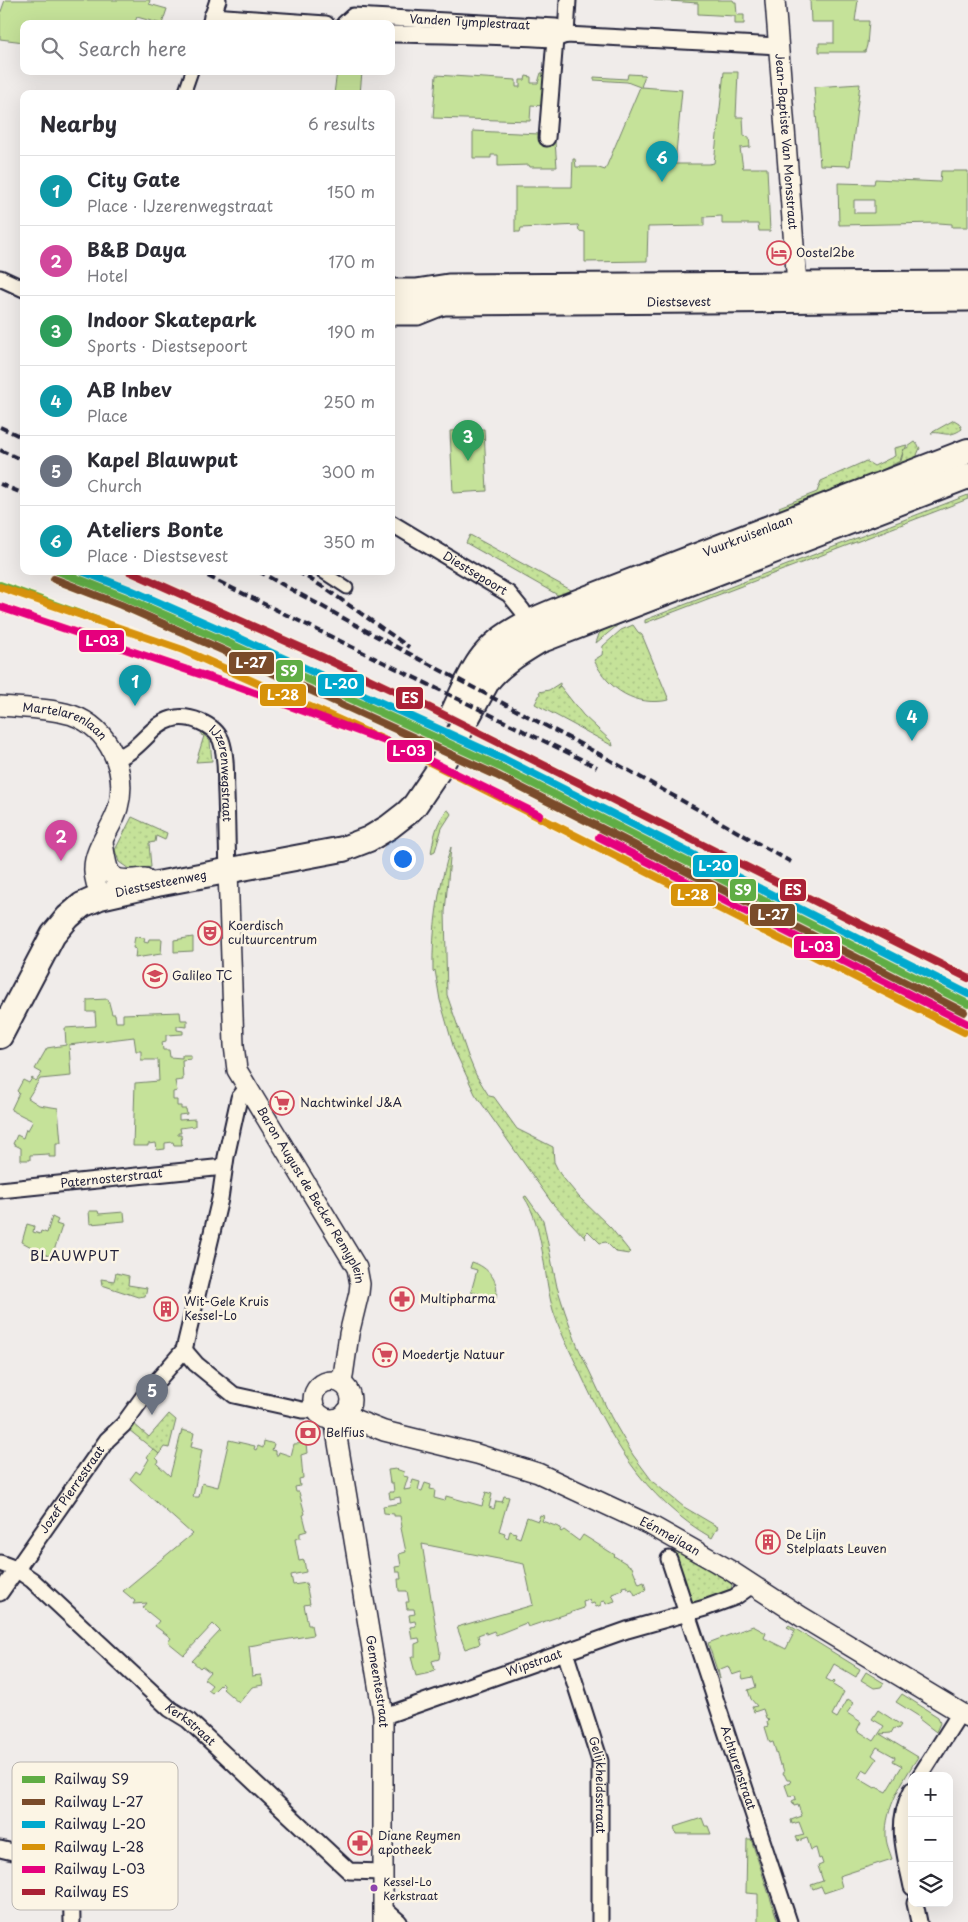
<!DOCTYPE html>
<meta charset="utf-8">
<style>
:root{--surface:#fff;--page:#f2f2f3;--text:#2b2b33;--muted:#7c7c81;--line:#e1e1e2;--accent:#d1495b}
body{margin:0;font-family:"Playpen Sans",sans-serif;background:var(--page);color:var(--text)}
.controls{position:absolute;right:15px;bottom:15px;display:grid;overflow:hidden;border-radius:10px;box-shadow:0 5px 20px #0002}
.controls button{width:45px;height:45px;display:grid;place-items:center;padding:0;border:0;border-bottom:1px solid var(--line);background:var(--surface);color:var(--text);font:25px sans-serif}
.you{position:absolute;left:402px;top:858px;width:18px;height:18px;margin:-12px;border:4px solid #fff;border-radius:50%;background:#1a73e8;box-shadow:0 0 0 8px #1a73e833}
.badge{display:grid;place-items:center;width:32px;height:32px;border-radius:50%;background:var(--accent);color:#fff;font-size:16px;font-weight:700}
.pin{position:absolute;translate:-50% -41px;filter:drop-shadow(0 1px 2px #0008)}
.pin::after{content:'';position:absolute;top:26px;width:18px;height:15px;background:inherit;clip-path:polygon(0 0,100% 0,50% 100%)}
.list{margin:0;padding:0;list-style:none}
h2{display:flex;justify-content:space-between;align-items:center;height:65px;margin:0;padding:0 20px;font-size:21px}
h2 small{font-size:16px;font-weight:400;color:var(--muted)}
.list li{display:grid;grid-template-columns:32px 1fr auto;gap:15px;align-items:center;box-sizing:border-box;height:70px;padding:0 20px;border-top:1px solid var(--line)}
.list b{display:block;font-size:19px;white-space:nowrap}
.list p{margin:0;font-size:16px;white-space:nowrap;color:var(--muted)}
.list em{font-size:16px;font-style:normal;color:var(--muted)}
.icon{flex:none;width:28px;height:28px;fill:none;stroke:currentColor;stroke-width:2;stroke-linecap:round;stroke-linejoin:round}
.map{position:relative;flex:none;width:968px;height:1922px;overflow:hidden}
.search{position:absolute;background:var(--surface);box-shadow:0 5px 20px #0002;left:20px;top:20px;width:375px;height:55px;display:flex;align-items:center;gap:12px;box-sizing:border-box;padding:0 18px;border-radius:10px;color:var(--muted);font-size:19px}
.panel{position:absolute;background:var(--surface);box-shadow:0 5px 20px #0002;left:20px;top:90px;width:375px;height:485px;border-radius:10px}
.map>svg:first-child{display:block}
.grass{fill:url(#grass-dots);stroke:#74826a}
.garden{fill:#c5e299;stroke:#74826a;fill-rule:evenodd}
.lines{fill:none;stroke-linecap:round;stroke-linejoin:round}
.pedestrian-casing{stroke:#22223b;stroke-width:15}
.minor-casing{stroke:#22223b;stroke-width:19}
.tertiary-casing{stroke:#22223b;stroke-width:22}
.secondary-casing{stroke:#22223b;stroke-width:25}
.primary-casing{stroke:#22223b;stroke-width:28}
.pedestrian{stroke:#fcf5e5;stroke-width:11}
.minor{stroke:#fcf5e5;stroke-width:15}
.tertiary{stroke:#fcf5e5;stroke-width:19}
.secondary{stroke:#fcf5e5;stroke-width:21}
.primary{stroke:#fcf5e5;stroke-width:24}
.rail{stroke:#22223b;stroke-width:4;stroke-dasharray:8 4;stroke-linecap:butt}
.rail-1-casing{stroke:#fcf5e5;stroke-width:11}
.rail-2-casing{stroke:#fcf5e5;stroke-width:11}
.rail-3-casing{stroke:#fcf5e5;stroke-width:11}
.rail-4-casing{stroke:#fcf5e5;stroke-width:11}
.rail-5-casing{stroke:#fcf5e5;stroke-width:11}
.rail-6-casing{stroke:#fcf5e5;stroke-width:11}
.rail-1{stroke:#60ad44;stroke-width:8}
.rail-2{stroke:#7a4b2a;stroke-width:8}
.rail-3{stroke:#00a9ce;stroke-width:8}
.rail-4{stroke:#d79209;stroke-width:8}
.rail-5{stroke:#e5007d;stroke-width:8}
.rail-6{stroke:#aa2135;stroke-width:8}
.bus-dot{fill:#8e44ad;stroke:#fcf5e5;stroke-width:2}
.labels{text-anchor:middle;stroke-width:5;stroke-linejoin:round;paint-order:stroke}
.bus-label{font-size:11px;fill:#22223b;stroke:#fcf5e5;text-anchor:start}
.street-label{font-size:12px;fill:#22223b;stroke:#fcf5e5}
.poi-label{font-size:12px;fill:#22223b;stroke:#fcf5e5;text-anchor:start}
.neighbourhood-label{font-size:14px;letter-spacing:1px;fill:#22223b;stroke:#fcf5e5}
.key{fill:#fcf5e5;stroke:#bbb6b2;stroke-width:1}
.key-label{font-size:14px;fill:#22223b}
.line-badge{stroke:#fcf5e5;stroke-width:2}
.badge-label{font-size:14px;text-anchor:middle;font-weight:bold;fill:#fff}
</style>
<div class="map">
<svg width="968" height="1922" viewBox="0 0 968 1922">
<defs>
<pattern id="grass-dots" width="8" height="8" patternUnits="userSpaceOnUse" patternTransform="scale(1.25)"><rect width="8" height="8" fill="#c5e299"/><path d="M2 2h.1M6 6h.1" fill="none" stroke="#a9c285" stroke-width="1.8" stroke-linecap="round"/></pattern>
</defs>
<rect width="100%" height="100%" fill="#f0ecea"/>
<filter id="ink" filterUnits="userSpaceOnUse"><feTurbulence type="fractalNoise" baseFrequency=".02" numOctaves="2"/><feDisplacementMap in="SourceGraphic" scale="10" xChannelSelector="R" yChannelSelector="G"/><feConvolveMatrix kernelMatrix="1 2 1 2 8 2 1 2 1" color-interpolation-filters="sRGB"/></filter>
<g filter="url(#ink)">
<g class="grass">
<path d="M954,420L959,423L962,429C948,439 942,431 931,433Z"/>
<path d="M915,442L920,448L917,455L919,460L853,487L901,461L904,449L900,461L852,485L781,512L779,507L817,492L821,481L866,461L874,466L895,456L894,448L907,445L905,449Z"/>
<path d="M968,485V489L618,625L596,643L599,634L606,626Z"/>
<path d="M968,495V499L645,623V620Z"/>
<path d="M470,535L571,590L570,596L563,598L466,543Z"/>
<path d="M633,625L638,632L642,635L669,700C636,707 608,690 594,660L602,655L603,646L621,630Z"/>
<path d="M560,683V685L556,689L560,686L583,715L612,742L613,746L535,704L540,694L539,692L549,690Z"/>
<path d="M202,733L210,741L212,761L196,762L204,736L201,735Z"/>
<path d="M447,810L449,811L451,814L442,828L435,851L431,853C434,837 436,823 447,810Z"/>
<path d="M132,817L167,833L165,840L156,836L155,842L149,843L151,867L132,871L119,862L115,850Z"/>
<path d="M451,847L445,912L447,995L468,1056L476,1075L489,1096L494,1097L517,1129L553,1147L554,1162L560,1174L579,1197L611,1228L630,1252L629,1254L616,1252L606,1242L600,1243L588,1231L584,1235L586,1239L552,1203L475,1094L454,1049L440,1000L435,970L433,972C432,930 438,887 451,847Z"/>
<path d="M526,1196L543,1220L557,1287L565,1312L577,1345L611,1417L633,1455L653,1482L684,1507L718,1527L712,1538C642,1498 609,1436 577,1366C568,1347 559,1329 553,1310C543,1275 544,1226 524,1197Z"/>
<path d="M116,1273L129,1276L128,1285L147,1288L145,1296L138,1297L102,1285L101,1279L114,1281Z"/>
<path d="M169,1414L176,1420L169,1448L164,1447L159,1454L129,1430L133,1423L149,1437Z"/>
<path d="M676,1550L728,1580L732,1585L731,1591L726,1595L696,1603L688,1598L673,1553Z"/>
</g>
<g class="garden">
<path d="M5,0H150L149,4L167,9L162,24L137,17L134,24H24V42L0,39V14Z"/>
<path d="M654,0H733L734,2H736L737,15H744V24H735V16L698,14V3Z"/>
<path d="M810,0H858L855,21H869L867,45L865,52H819V43H834V22H811Z"/>
<path d="M337,71L362,72L360,94H334Z"/>
<path d="M724,72H738L736,117H743L744,136L749,137L750,147L740,148L743,168H767L770,231H759L758,224H722V216L704,217V226L648,227L647,261L585,262V232L579,231L578,225L521,228L520,232H515V187H572L573,159H575L576,167H596L605,170L640,87L627,82L594,80V77L627,79L628,74L645,75L641,87L682,90L675,164H709L714,163Z"/>
<path d="M541,73H546L544,106L531,105L530,121L433,118L436,75L516,80V87H520V80H525L526,76L531,77V83H538Z"/>
<path d="M860,84L850,166L820,165L814,87Z"/>
<path d="M473,131L540,134V141L555,142L557,167H530L529,165L498,166V155H491V158H473Z"/>
<path d="M941,171H968V227H952V224L939,223L839,225L838,183L874,184L875,179L940,182ZM854,200H874V213H854Z"/>
<path d="M484,429L487,491L453,493L450,431Z"/>
<path d="M135,937L145,938L144,942L148,943L149,939H162L161,954L135,958L136,949L133,948Z"/>
<path d="M193,937V951L174,952V940Z"/>
<path d="M108,999L112,1014H115L116,1022H123V1014L180,1012L181,1020H187V1027L177,1026V1030L183,1031V1034L166,1035V1041L162,1042L163,1050H169L170,1057L182,1058V1055H191V1059L182,1060L183,1080L175,1081L177,1091L173,1092V1100H177V1106H181V1109H186L187,1114L179,1115V1120L195,1119V1126L180,1128L181,1133H178V1135H181L182,1145H174L173,1142L165,1143V1149L157,1150L156,1143L148,1144V1146H133L135,1083L159,1081L158,1060H141V1051H136L134,1037L69,1045L71,1076L40,1079L28,1098L39,1105L58,1108L61,1143H56V1157H49V1154L30,1155V1160H21V1148L13,1144L17,1135L23,1138L26,1129L28,1130L33,1121L11,1110L19,1093L17,1091L23,1080L29,1083L32,1078L36,1081L42,1073L35,1069L47,1048L66,1045L65,1028L96,1026L95,1012H87V1000Z"/>
<path d="M89,1211H98L99,1214L124,1212L125,1221L90,1224Z"/>
<path d="M52,1217L58,1220L56,1224L62,1226L52,1257L41,1253L39,1259L33,1256L35,1249L22,1242L27,1224L34,1226L33,1232L40,1234L41,1231L47,1233Z"/>
<path d="M472,1262C488,1267 500,1281 496,1298L471,1292L477,1270L470,1268Z"/>
<path d="M182,1430L194,1433L191,1447L202,1450L193,1497H199L202,1483L218,1487L229,1440L255,1446L254,1449L256,1450L258,1446L263,1448L264,1441L274,1444L272,1450L276,1451V1455H278L279,1452L291,1456L294,1444L306,1443L307,1453L301,1455L303,1478L299,1479L300,1486L295,1487L296,1492H299L305,1514L303,1515L307,1531L300,1533V1538L295,1539L299,1561L304,1560L306,1572L291,1575L293,1585L306,1583L310,1604L304,1605L308,1625H311L313,1635L249,1646L252,1676L261,1675L263,1685L252,1687L239,1703L223,1689L224,1686L222,1683L212,1693L208,1690L212,1685L204,1679L210,1672L202,1666L200,1668L192,1661L220,1631L213,1624L184,1655L168,1642L171,1638L155,1626L159,1621L143,1608L147,1603L133,1604L135,1601L123,1591L192,1534L130,1479L136,1471L140,1474L149,1459L147,1457L153,1449L159,1454L156,1458L159,1461L157,1464L170,1476Z"/>
<path d="M396,1469L404,1472L403,1476L408,1477L404,1490L410,1489L413,1480L420,1482L418,1490L422,1491L425,1483L431,1485L430,1489L435,1490L434,1498L445,1501L446,1496L482,1506L486,1492L492,1494L489,1507L494,1509L496,1501L502,1502L504,1496L509,1497L499,1531L505,1533L504,1536L508,1538L510,1531L516,1533L515,1536L520,1538L527,1517L538,1521L540,1515L544,1516L542,1521L561,1528L560,1531L561,1532L564,1530L579,1541L583,1535L615,1555L614,1556L632,1567L639,1584L644,1582L646,1590L635,1595L632,1589L629,1590L627,1586L622,1587L623,1590L612,1594L615,1601L606,1604L605,1601L601,1602V1605L596,1607L594,1603L591,1604L589,1600L583,1602L584,1608L528,1627L526,1623L496,1635L494,1631L486,1634V1632L478,1635L480,1644L465,1649L457,1627L533,1605L524,1564L422,1544L440,1652L439,1659L432,1661L435,1670L430,1672V1673L416,1676L411,1657H415V1644L420,1642L419,1638L412,1639L410,1627L416,1626L415,1621L410,1622L409,1615L415,1614L414,1609H407L406,1602H409L407,1591H399L398,1579H401L400,1572H396L395,1567L401,1566L399,1554L406,1552L401,1528L402,1527L400,1516H394V1514L384,1513L383,1506L401,1503L400,1497L390,1499L389,1492H394L393,1483H390L388,1470Z"/>
<path d="M789,1625L860,1669L856,1677L834,1664L826,1679L832,1682L834,1680L835,1681L833,1685L844,1692L832,1715L837,1718L848,1699L854,1703L847,1713L861,1722L857,1730L874,1741L884,1726L872,1719L878,1710L901,1725L898,1729L894,1728L891,1733L880,1734L918,1757C903,1780 885,1808 886,1836C886,1844 890,1852 892,1859L839,1876L842,1887L824,1893L821,1886L813,1889L811,1885L823,1881L818,1866L823,1864L821,1858L819,1859L816,1848L811,1850L807,1838L798,1841L796,1837L804,1835L799,1822L792,1824L791,1820L802,1816L798,1805L794,1806L792,1801L796,1799L795,1795L789,1796L785,1785L791,1783L790,1780H787L784,1774H783L784,1772L782,1765H780L773,1742L770,1743L765,1727L768,1726L767,1721L769,1719L766,1718L763,1709L754,1712L752,1707L757,1706L751,1699L748,1690L756,1687L753,1677L743,1679L741,1672L732,1675L728,1666L718,1670L720,1679L708,1643L753,1626L766,1633L764,1638L786,1649L795,1631L787,1627ZM877,1747L895,1757L893,1761L902,1766L886,1792L876,1787L875,1788L858,1778L863,1769L868,1772L877,1759L872,1755Z"/>
<path d="M866,1672L884,1683L881,1687L874,1688L861,1680Z"/>
<path d="M902,1694L938,1717L940,1723L936,1732L919,1719L920,1717L896,1702Z"/>
<path d="M702,1818L705,1826H708L711,1834H676L674,1827Z"/>
<path d="M747,1839H751L778,1922H758V1894L746,1893Z"/>
</g>
<g class="lines">
<g class="pedestrian-casing">
<g id="pedestrian">
<path d="M184,94L192,71"/>
<path d="M321,571L347,588"/>
</g>
</g>
<g class="minor-casing">
<g id="minor">
<path d="M212,16L326,24"/>
<path d="M210,24L218,0"/>
<path id="s1" d="M344,24L353,16L556,27L566,35"/>
<path d="M391,34C446,35 500,36 555,39L566,35L778,46"/>
<path d="M566,35L568,0"/>
<path d="M547,138L555,39"/>
<path d="M0,278L24,289"/>
<path d="M391,317H418L443,307"/>
<path id="s2" d="M391,523L509,594L522,610L533,629"/>
<path id="s3" d="M116,758C139,752 150,725 172,719C188,714 214,724 221,740C227,757 225,777 226,794C227,820 227,845 228,871"/>
<path id="s4" d="M0,1190L224,1167"/>
<path d="M184,1350L196,1364L234,1395L302,1410H315"/>
<path id="s5" d="M669,1559L789,1922"/>
<path id="s6" d="M0,1563L16,1569L32,1580L170,1709L188,1720L349,1871L383,1872"/>
<path id="s7" d="M0,1593L107,1440L123,1425L144,1396L184,1350L220,1199L226,1157L239,1098L248,1087"/>
<path id="s8" d="M565,1652L600,1761V1922"/>
<path id="s9" d="M383,1715L390,1714L627,1630L705,1608L735,1597L752,1585"/>
<path d="M920,1776L960,1713"/>
<path d="M912,1790C894,1824 905,1852 912,1887"/>
<path d="M0,1849L51,1861L71,1872L72,1922"/>
<path d="M915,1903L919,1922"/>
<path d="M383,1908L399,1922"/>
</g>
</g>
<g class="tertiary-casing">
<g id="tertiary">
<path id="s10" d="M775,0L797,284"/>
<path id="s11" d="M0,706C23,708 49,708 72,715C109,728 128,771 118,808C113,827 94,848 94,868C93,877 98,888 100,897"/>
<path d="M103,842C108,877 108,883 145,878"/>
<path id="s12" d="M228,871L234,1045L237,1070L357,1268L360,1284L359,1293L349,1334L342,1383"/>
<circle cx="332" cy="1400" r="19"/>
<path id="s13" d="M346,1412L354,1419L384,1431L477,1454L538,1473L652,1526L728,1569L802,1617L968,1717"/>
<path id="s14" d="M334,1419L383,1715V1922"/>
</g>
</g>
<g class="secondary-casing">
<g id="secondary">
<path d="M391,290H416L448,285L968,282"/>
<path id="s15" d="M391,302L406,304H449L968,300"/>
</g>
</g>
<g class="primary-casing">
<g id="primary">
<path id="s16" d="M454,711C461,696 468,679 477,665C496,633 537,618 570,605L968,451"/>
<path id="s17" d="M0,1036L53,935L68,917L82,905L100,897L157,884L343,849L369,839L389,827L407,813L415,805L438,771L488,680C502,663 521,652 539,641L968,476"/>
</g>
</g>
<use href="#pedestrian" class="pedestrian"/>
<use href="#minor" class="minor"/>
<use href="#tertiary" class="tertiary"/>
<use href="#secondary" class="secondary"/>
<use href="#primary" class="primary"/>
<g class="rail">
<path d="M0,427L24,438"/>
<path d="M0,450L24,461"/>
<path d="M0,484L24,494"/>
<path d="M197,571L597,767"/>
<path d="M258,571L374,635L601,755L791,862"/>
<path d="M297,571L326,589L409,647"/>
<path d="M539,774L849,930"/>
</g>
<g class="rail-1-casing">
<g id="rail-1">
<path d="M58,571L124,597L224,641L500,767L968,1004"/>
<path d="M0,585L99,621"/>
</g>
</g>
<g class="rail-2-casing">
<path id="rail-2" d="M54,579L121,605L220,649L496,775L964,1012"/>
</g>
<g class="rail-3-casing">
<path id="rail-3" d="M82,571L128,589L228,633L504,759L968,994"/>
</g>
<g class="rail-4-casing">
<path id="rail-4" d="M0,587L183,650L404,749L964,1032"/>
</g>
<g class="rail-5-casing">
<g id="rail-5">
<path d="M0,607L241,688L404,748L539,815"/>
<path d="M599,837L968,1024"/>
</g>
</g>
<g class="rail-6-casing">
<path id="rail-6" d="M129,571L322,657L428,707L968,978"/>
</g>
<use href="#rail-1" class="rail-1"/>
<use href="#rail-2" class="rail-2"/>
<use href="#rail-3" class="rail-3"/>
<use href="#rail-4" class="rail-4"/>
<use href="#rail-5" class="rail-5"/>
<use href="#rail-6" class="rail-6"/>
</g>
</g>
<defs>
<g id="hotel-ring" transform="scale(1.25)"><circle r="9.5" fill="#fcf5e5" stroke="#d1495b" stroke-width="1.5"/><path d="M-6-4.5h1.5V1H6V5H4.5V3h-9V5H-6ZM-4 0a1.8 1.8 0 1 1 3.6 0ZM.5 0V-2.5h3Q6-2.5 6 0Z" fill="#d1495b"/></g>
<g id="theatre-ring" transform="scale(1.25)"><circle r="9.5" fill="#fcf5e5" stroke="#d1495b" stroke-width="1.5"/><path d="M-5-5.5Q0-4 5-5.5V0Q5 5 0 6Q-5 5-5 0ZM-3.3-2.5H-1v1.5H-3.3ZM1-2.5H3.3v1.5H1ZM-2.8 1Q0 5.5 2.8 1Z" fill="#d1495b"/></g>
<g id="school-ring" transform="scale(1.25)"><circle r="9.5" fill="#fcf5e5" stroke="#d1495b" stroke-width="1.5"/><path d="M0-5L7-2L0 1L-7-2ZM-4 1L0 2.5L4 1V4Q0 6-4 4Z" fill="#d1495b"/></g>
<g id="supermarket-ring" transform="scale(1.25)"><circle r="9.5" fill="#fcf5e5" stroke="#d1495b" stroke-width="1.5"/><path d="M-6-5.5h2.5l.6 2H6L4.5 2H-2.5L-4.4-4H-6ZM-1.5 3.2a1.3 1.3 0 1 0 .1 0ZM3 3.2a1.3 1.3 0 1 0 .1 0Z" fill="#d1495b"/></g>
<g id="pharmacy-ring" transform="scale(1.25)"><circle r="9.5" fill="#fcf5e5" stroke="#d1495b" stroke-width="1.5"/><path d="M-2-6h4v4h4v4h-4v4h-4v-4h-4v-4h4Z" fill="#d1495b"/></g>
<g id="building-ring" transform="scale(1.25)"><circle r="9.5" fill="#fcf5e5" stroke="#d1495b" stroke-width="1.5"/><path d="M-4-6H4V6H1V3H-1V6H-4ZM-2.5-4.3h1.7v1.8h-1.7ZM.8-4.3h1.7v1.8H.8ZM-2.5-1h1.7V.8h-1.7ZM.8-1h1.7V.8H.8Z" fill="#d1495b"/></g>
<g id="bank-ring" transform="scale(1.25)"><circle r="9.5" fill="#fcf5e5" stroke="#d1495b" stroke-width="1.5"/><path d="M-6-4H6V4H-6ZM0-2.3a2.3 2.3 0 1 0 0 4.6a2.3 2.3 0 1 0 0-4.6Z" fill="#d1495b"/></g>
</defs>
<g fill-rule="evenodd">
<use href="#hotel-ring" x="779" y="253"/>
<use href="#theatre-ring" x="210" y="933"/>
<use href="#school-ring" x="155" y="976"/>
<use href="#supermarket-ring" x="282" y="1103"/>
<use href="#pharmacy-ring" x="402" y="1299"/>
<use href="#building-ring" x="166" y="1309"/>
<use href="#supermarket-ring" x="385" y="1355"/>
<use href="#bank-ring" x="308" y="1433"/>
<use href="#building-ring" x="768" y="1542"/>
<use href="#pharmacy-ring" x="360" y="1843"/>
</g>
<circle class="bus-dot" cx="374" cy="1888" r="4.5"/>
<g class="labels">
<g class="bus-label">
<text x="383" y="1886">Kessel-Lo<tspan x="383" dy="14">Kerkstraat</tspan></text>
</g>
<g class="street-label">
<text dy="4" stroke="none"><textPath href="#s1" startOffset="129">Vanden Tymplestraat</textPath></text>
<text dy="4" stroke="none"><textPath href="#s10" startOffset="142">Jean-Baptiste Van Monsstraat</textPath></text>
<text dy="4" stroke="none"><textPath href="#s15" startOffset="288">Diestsevest</textPath></text>
<text dy="4" stroke="none"><textPath href="#s16" startOffset="355">Vuurkruisenlaan</textPath></text>
<text dy="4" stroke="none"><textPath href="#s2" startOffset="98">Diestsepoort</textPath></text>
<text dy="4" stroke="none"><textPath href="#s11" startOffset="68">Martelarenlaan</textPath></text>
<text dy="4" stroke="none"><textPath href="#s3" startOffset="159">IJzerenwegstraat</textPath></text>
<text dy="4" stroke="none"><textPath href="#s17" startOffset="238">Diestsesteenweg</textPath></text>
<text dy="4" stroke="none"><textPath href="#s4" startOffset="112">Paternosterstraat</textPath></text>
<text dy="4" stroke="none"><textPath href="#s12" startOffset="345">Baron August de Becker Remyplein</textPath></text>
<text dy="4" stroke="none"><textPath href="#s7" startOffset="126">Jozef Pierrestraat</textPath></text>
<text dy="4" stroke="none"><textPath href="#s13" startOffset="349">Eénmeilaan</textPath></text>
<text dy="4" stroke="none"><textPath href="#s9" startOffset="160">Wipstraat</textPath></text>
<text dy="4" stroke="none"><textPath href="#s14" startOffset="266">Gemeentestraat</textPath></text>
<text dy="4" stroke="none"><textPath href="#s6" startOffset="251">Kerkstraat</textPath></text>
<text dy="4" stroke="none"><textPath href="#s5" startOffset="220">Achturenstraat</textPath></text>
<text dy="4" stroke="none"><textPath href="#s8" startOffset="138">Gelijkheidsstraat</textPath></text>
</g>
<g class="poi-label">
<text x="796" y="257">Oostel2be</text>
<text x="228" y="930">Koerdisch<tspan x="228" dy="14">cultuurcentrum</tspan></text>
<text x="172" y="980">Galileo TC</text>
<text x="300" y="1107">Nachtwinkel J&amp;A</text>
<text x="420" y="1303">Multipharma</text>
<text x="184" y="1306">Wit-Gele Kruis<tspan x="184" dy="14">Kessel-Lo</tspan></text>
<text x="402" y="1359">Moedertje Natuur</text>
<text x="326" y="1437">Belfius</text>
<text x="786" y="1539">De Lijn<tspan x="786" dy="14">Stelplaats Leuven</tspan></text>
<text x="378" y="1840">Diane Reymen<tspan x="378" dy="14">apotheek</tspan></text>
</g>
<g class="neighbourhood-label">
<text x="75" y="1261">BLAUWPUT</text>
</g>
</g>
<rect x="12" y="1762" width="166" height="148" rx="8" class="key"/>
<rect x="22" y="1776" width="23" height="7" fill="#60ad44"/>
<rect x="22" y="1799" width="23" height="6" fill="#7a4b2a"/>
<rect x="22" y="1821" width="23" height="7" fill="#00a9ce"/>
<rect x="22" y="1844" width="23" height="6" fill="#d79209"/>
<rect x="22" y="1866" width="23" height="7" fill="#e5007d"/>
<rect x="22" y="1889" width="23" height="6" fill="#aa2135"/>
<g class="key-label">
<text x="54" y="1784">Railway S9</text>
<text x="54" y="1807">Railway L-27</text>
<text x="54" y="1829">Railway L-20</text>
<text x="54" y="1852">Railway L-28</text>
<text x="54" y="1874">Railway L-03</text>
<text x="54" y="1897">Railway ES</text>
</g>
<g class="line-badge">
<rect x="78" y="629" width="47" height="24" rx="5" fill="#e5007d"/>
<rect x="228" y="651" width="47" height="24" rx="5" fill="#7a4b2a"/>
<rect x="275" y="659" width="29" height="24" rx="5" fill="#60ad44"/>
<rect x="317" y="673" width="48" height="24" rx="5" fill="#00a9ce"/>
<rect x="259" y="683" width="48" height="24" rx="5" fill="#d79209"/>
<rect x="395" y="686" width="29" height="24" rx="5" fill="#aa2135"/>
<rect x="386" y="739" width="47" height="24" rx="5" fill="#e5007d"/>
<rect x="692" y="854" width="47" height="24" rx="5" fill="#00a9ce"/>
<rect x="729" y="878" width="28" height="24" rx="5" fill="#60ad44"/>
<rect x="779" y="878" width="28" height="24" rx="5" fill="#aa2135"/>
<rect x="670" y="883" width="47" height="24" rx="5" fill="#d79209"/>
<rect x="749" y="903" width="47" height="24" rx="5" fill="#7a4b2a"/>
<rect x="793" y="935" width="48" height="24" rx="5" fill="#e5007d"/>
</g>
<g class="badge-label">
<text x="102" y="646">L-03</text>
<text x="251" y="668">L-27</text>
<text x="289" y="676">S9</text>
<text x="341" y="689">L-20</text>
<text x="283" y="700">L-28</text>
<text x="410" y="703">ES</text>
<text x="409" y="756">L-03</text>
<text x="715" y="871">L-20</text>
<text x="743" y="895">S9</text>
<text x="793" y="895">ES</text>
<text x="693" y="900">L-28</text>
<text x="773" y="920">L-27</text>
<text x="817" y="952">L-03</text>
</g>
</svg>
<div class="controls">
<button>+</button>
<button>−</button>
<button><svg class="icon" aria-label="layers" viewBox="0 0 24 24"><path d="M12 4l9 5-9 5-9-5zM3 14l9 5 9-5"/></svg></button>
</div>
<div class="you"></div>
<div class="pin badge" style="left:135px;top:706px;background:#0f9aa8">1</div>
<div class="pin badge" style="left:61px;top:861px;background:#d1479c">2</div>
<div class="pin badge" style="left:468px;top:461px;background:#2e9e5b">3</div>
<div class="pin badge" style="left:912px;top:741px;background:#0f9aa8">4</div>
<div class="pin badge" style="left:152px;top:1415px;background:#6b7280">5</div>
<div class="pin badge" style="left:662px;top:182px;background:#0f9aa8">6</div>
<div class="search"><svg class="icon" aria-label="search" viewBox="0 0 24 24"><circle cx="10" cy="10" r="6"/><path d="M15 15l6 6"/></svg>Search here</div>
<section class="panel">
<h2>Nearby<small>6 results</small></h2>
<ul class="list">
<li><span class="badge" style="background:#0f9aa8">1</span><div><b>City Gate</b><p>Place · IJzerenwegstraat</p></div><em>150 m</em></li>
<li><span class="badge" style="background:#d1479c">2</span><div><b>B&amp;B Daya</b><p>Hotel</p></div><em>170 m</em></li>
<li><span class="badge" style="background:#2e9e5b">3</span><div><b>Indoor Skatepark</b><p>Sports · Diestsepoort</p></div><em>190 m</em></li>
<li><span class="badge" style="background:#0f9aa8">4</span><div><b>AB Inbev</b><p>Place</p></div><em>250 m</em></li>
<li><span class="badge" style="background:#6b7280">5</span><div><b>Kapel Blauwput</b><p>Church</p></div><em>300 m</em></li>
<li><span class="badge" style="background:#0f9aa8">6</span><div><b>Ateliers Bonte</b><p>Place · Diestsevest</p></div><em>350 m</em></li>
</ul>
</section>
</div>
